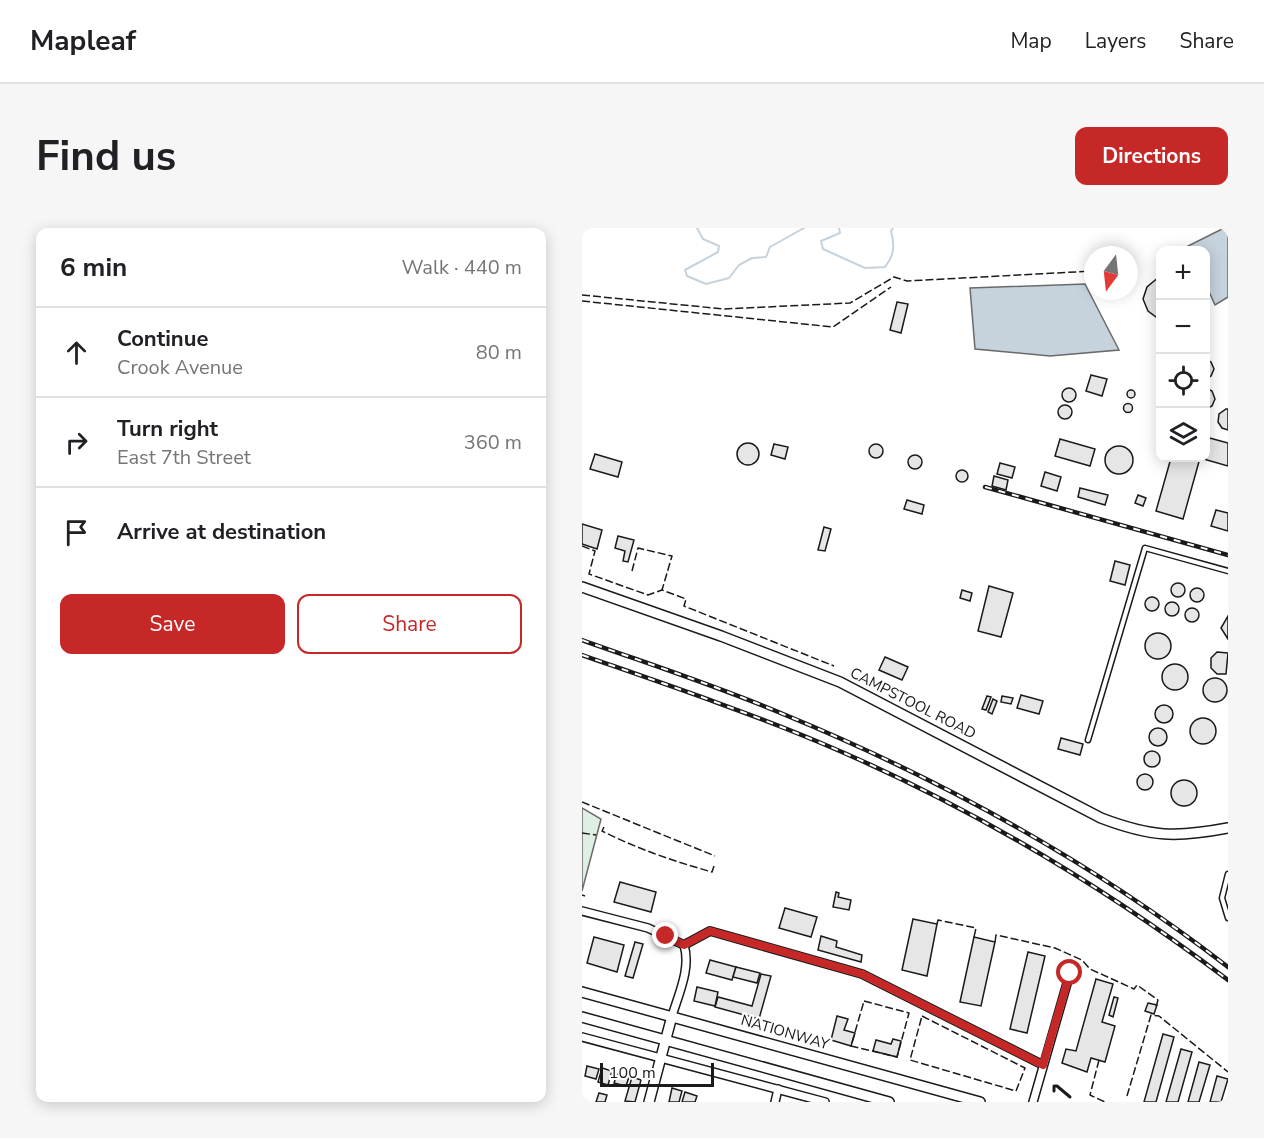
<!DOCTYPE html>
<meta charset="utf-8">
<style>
:root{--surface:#fff;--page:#f6f6f6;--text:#202124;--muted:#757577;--line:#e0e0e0;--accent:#c62828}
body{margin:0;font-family:"Nunito Sans",sans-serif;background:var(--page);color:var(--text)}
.controls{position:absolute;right:18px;top:18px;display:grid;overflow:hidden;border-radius:12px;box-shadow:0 3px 15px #0003}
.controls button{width:54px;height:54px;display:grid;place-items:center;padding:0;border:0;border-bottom:2px solid var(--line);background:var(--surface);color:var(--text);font:30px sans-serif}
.compass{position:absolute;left:502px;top:18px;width:54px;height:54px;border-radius:50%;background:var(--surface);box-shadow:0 3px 15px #0003;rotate:195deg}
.scale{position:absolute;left:18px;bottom:15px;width:114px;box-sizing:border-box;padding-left:6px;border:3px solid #1a1a1a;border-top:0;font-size:16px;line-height:21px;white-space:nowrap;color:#1a1a1a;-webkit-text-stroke:4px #fff;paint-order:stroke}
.stop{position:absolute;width:18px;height:18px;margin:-14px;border:4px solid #c62828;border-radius:50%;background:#fff}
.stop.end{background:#c62828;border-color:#fff;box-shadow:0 2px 6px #0008}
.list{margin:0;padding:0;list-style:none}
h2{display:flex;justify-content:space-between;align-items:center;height:78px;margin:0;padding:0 24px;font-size:26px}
h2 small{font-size:20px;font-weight:400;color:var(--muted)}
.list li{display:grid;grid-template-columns:39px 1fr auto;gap:18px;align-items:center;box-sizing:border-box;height:90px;padding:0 24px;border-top:2px solid var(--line)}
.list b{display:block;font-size:22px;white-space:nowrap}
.list p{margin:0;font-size:20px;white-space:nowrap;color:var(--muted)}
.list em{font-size:20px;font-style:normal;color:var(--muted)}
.actions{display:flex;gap:12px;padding:18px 24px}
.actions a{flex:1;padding:14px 0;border:2px solid var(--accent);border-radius:12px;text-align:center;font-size:21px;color:var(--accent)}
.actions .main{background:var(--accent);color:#fff}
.icon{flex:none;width:33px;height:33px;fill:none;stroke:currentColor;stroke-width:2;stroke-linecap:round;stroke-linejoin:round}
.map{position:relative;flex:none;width:646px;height:874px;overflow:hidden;border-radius:12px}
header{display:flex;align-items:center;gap:36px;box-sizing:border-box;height:84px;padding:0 30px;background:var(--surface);border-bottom:2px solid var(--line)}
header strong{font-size:28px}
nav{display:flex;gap:33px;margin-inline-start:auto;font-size:21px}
.intro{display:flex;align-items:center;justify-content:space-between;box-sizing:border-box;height:144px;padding:0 36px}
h1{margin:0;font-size:42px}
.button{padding:15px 27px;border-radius:12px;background:var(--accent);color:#fff;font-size:21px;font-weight:700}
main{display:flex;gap:36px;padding:0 36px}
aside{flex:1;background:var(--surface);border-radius:12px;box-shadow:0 3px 15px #0003}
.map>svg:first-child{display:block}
.green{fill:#e0efe3;stroke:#6a6a6a;stroke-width:1.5}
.water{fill:#c6d2dc;stroke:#6a6a6a;stroke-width:1.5}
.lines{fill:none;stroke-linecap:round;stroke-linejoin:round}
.stream{stroke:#c6d2dc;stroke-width:2}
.building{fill:#e6e6e6;stroke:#1a1a1a;stroke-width:1.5}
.lane-casing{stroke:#1a1a1a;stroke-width:7}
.street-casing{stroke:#1a1a1a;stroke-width:10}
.secondary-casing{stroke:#1a1a1a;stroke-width:12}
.lane{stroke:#fff;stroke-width:4}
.street{stroke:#fff;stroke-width:7}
.secondary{stroke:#fff;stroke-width:9}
.rail-casing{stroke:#1a1a1a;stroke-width:4.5}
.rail{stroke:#fff;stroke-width:2;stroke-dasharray:7;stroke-linecap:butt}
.fence{stroke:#1a1a1a;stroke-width:1.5;stroke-dasharray:8 3;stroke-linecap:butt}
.wall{stroke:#1a1a1a;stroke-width:3}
.route{stroke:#c62828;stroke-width:8}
.labels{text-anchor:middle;stroke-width:4.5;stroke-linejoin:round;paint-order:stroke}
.street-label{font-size:15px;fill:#1a1a1a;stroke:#fff}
</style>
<header>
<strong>Mapleaf</strong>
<nav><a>Map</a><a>Layers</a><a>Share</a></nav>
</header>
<div class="intro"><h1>Find us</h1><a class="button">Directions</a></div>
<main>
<aside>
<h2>6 min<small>Walk · 440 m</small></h2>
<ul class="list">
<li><svg class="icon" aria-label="ahead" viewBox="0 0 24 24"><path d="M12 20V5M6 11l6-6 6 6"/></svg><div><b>Continue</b><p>Crook Avenue</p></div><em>80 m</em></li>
<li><svg class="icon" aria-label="right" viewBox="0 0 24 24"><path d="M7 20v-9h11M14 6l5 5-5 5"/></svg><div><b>Turn right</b><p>East 7th Street</p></div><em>360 m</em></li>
<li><svg class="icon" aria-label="arrive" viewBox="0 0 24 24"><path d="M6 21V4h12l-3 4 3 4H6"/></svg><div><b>Arrive at destination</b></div></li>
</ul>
<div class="actions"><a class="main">Save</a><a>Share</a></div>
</aside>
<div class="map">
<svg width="646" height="874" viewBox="0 0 646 874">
<rect width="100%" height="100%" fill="#fff"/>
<path class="green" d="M0,580L19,591L0,663Z"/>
<g class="water">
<path d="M642,0H646V69L633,77L624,57V22H606L604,19Z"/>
<path d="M503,56L537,122L468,128L393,121L388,60Z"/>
</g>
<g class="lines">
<g class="stream">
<path d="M115,0L121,11L137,18L136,24L103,42L105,48L124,56L147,50L157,37L170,30L184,29L188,19L222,0"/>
<path d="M257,0L258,5L239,13L241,21L283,40L303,39C312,28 313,17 309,3L311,0"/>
</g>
</g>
<g class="building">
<path d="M578,48V92L566,83L561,71L565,59Z"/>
<path d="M315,74L326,76L319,105L308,102Z"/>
<path d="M624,131L629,134L632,141L629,148L624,151Z"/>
<path d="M509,147L525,151L520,168L504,163Z"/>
<circle cx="487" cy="167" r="7"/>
<path d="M624,160L630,163L633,171L630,178L624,181Z"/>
<circle cx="549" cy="166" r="4"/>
<circle cx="546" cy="180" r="4.5"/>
<circle cx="483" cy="184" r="7"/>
<path d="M644,181H646V202L640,200L636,194L637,186Z"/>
<path d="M624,209L646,215V238L618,230H624Z"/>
<path d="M478,211L513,221L508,238L473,228Z"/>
<circle cx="166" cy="226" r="11"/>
<circle cx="294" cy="223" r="7"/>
<path d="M192,216L206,219L203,231L189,227Z"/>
<circle cx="537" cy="232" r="14"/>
<path d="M13,226L40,234L36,249L8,241Z"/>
<circle cx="333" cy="234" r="7"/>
<path d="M589,230H618L601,291L574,283Z"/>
<path d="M418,235L433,239L430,250L415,246Z"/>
<circle cx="380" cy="248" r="6"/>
<path d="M463,244L479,249L475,263L459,258Z"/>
<path d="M412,248L426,252L424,262L410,258Z"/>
<path d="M498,260L526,267L523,277L496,269Z"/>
<path d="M556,267L564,270L561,278L553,275Z"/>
<path d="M325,272L342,277L340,286L322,281Z"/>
<path d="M634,282L646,285V303L629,298Z"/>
<path d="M0,296L20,302L15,321L0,316Z"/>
<path d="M242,299L249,301L243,323L236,322Z"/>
<path d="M36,308L52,312L46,334L41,333L43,323L33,320Z"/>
<path d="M533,333L548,337L543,357L528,353Z"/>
<circle cx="596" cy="362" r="7"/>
<path d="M407,358L431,365L419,409L396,403Z"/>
<circle cx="615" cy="367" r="7"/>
<path d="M380,362L390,365L388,373L378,370Z"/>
<circle cx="570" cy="376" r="7"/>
<circle cx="590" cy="381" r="7"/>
<circle cx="610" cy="387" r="7"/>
<path d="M646,388V411L639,400Z"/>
<circle cx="576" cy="418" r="13"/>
<path d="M635,424L646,425L644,446H635L629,440V430Z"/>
<path d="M303,429L326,439L320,452L297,442Z"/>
<circle cx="593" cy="449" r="13"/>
<circle cx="633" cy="462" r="12"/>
<path d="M439,467L461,473L457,486L435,480Z"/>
<path d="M405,468L409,469L404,482L400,481Z"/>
<path d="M420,468L431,470L429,476L419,474Z"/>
<path d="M411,471L415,473L410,486L406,484Z"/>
<circle cx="582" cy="486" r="9"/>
<circle cx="621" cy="503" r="13"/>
<circle cx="576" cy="509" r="9"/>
<path d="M479,510L501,516L498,527L476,521Z"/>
<circle cx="570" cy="531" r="8"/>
<circle cx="563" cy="554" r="8"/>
<circle cx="602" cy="565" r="13"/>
<path d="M38,654L74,664L69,684L32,674Z"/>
<path d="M254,664L257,665L256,669L269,672L267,682L251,679Z"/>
<path d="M203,680L235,689L229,709L197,700Z"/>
<path d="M331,691L355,696L345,748L320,742Z"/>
<path d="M239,708L255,713L254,719L280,727L279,734L236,722Z"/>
<path d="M12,709L42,717L35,744L5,735Z"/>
<path d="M392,709L413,714L399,778L378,774Z"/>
<path d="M53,714L61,716L51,750L43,748Z"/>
<path d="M446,724L463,728L445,805L428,801Z"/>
<path d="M128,732L154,739L150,752L124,745Z"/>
<path d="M154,739L178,745L175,755L151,749Z"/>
<path d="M179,746L189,748L177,791L133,779L136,769L170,778Z"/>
<path d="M514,751L531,756L520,794L533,798L523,834L509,830L505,844L480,835L484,821L494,823Z"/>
<path d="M115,759L136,764L133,778L112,773Z"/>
<path d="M532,769L536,770L531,789L527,787Z"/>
<path d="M566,775L575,777L572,786L563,783Z"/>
<path d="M255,788L266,791L262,802L273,805L269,818L249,812Z"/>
<path d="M581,806L592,809L574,874H562Z"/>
<path d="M311,811L319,813L315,829L291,823L294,812L309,816Z"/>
<path d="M599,821L610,824L596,874H584Z"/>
<path d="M617,834L628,837L617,874H606Z"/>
<path d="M5,838L17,841L14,851L3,848Z"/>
<path d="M20,840L30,843L26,857L16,854Z"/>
<path d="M35,846L47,849L44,858L32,855Z"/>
<path d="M635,848L646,851L639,874H628Z"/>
<path d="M50,849L59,852L53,874L43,873Z"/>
<path d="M90,860L100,863L97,874H87Z"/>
<path d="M103,864L115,868L113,874H100Z"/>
<path d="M17,865L25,867L23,874H14Z"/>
</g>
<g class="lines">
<g class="lane-casing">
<g id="lane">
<path d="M506,512L563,320L646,343"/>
<path d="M646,646L640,670L646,690"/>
</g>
</g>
<g class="street-casing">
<g id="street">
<path d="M0,683L66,700L102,717"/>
<path d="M102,717L128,703L280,746L461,837"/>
<path d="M90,788C97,765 109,740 102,717"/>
<path d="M0,809L243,874"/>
<path d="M193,874L196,861"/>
<path d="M451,874L488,745"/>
</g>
</g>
<g class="secondary-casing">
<g id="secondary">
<path d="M0,359L139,408L258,454L519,590C569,609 594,610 646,600"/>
<path d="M0,764L398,874"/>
<path d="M0,789L307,874"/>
<path d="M67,874L90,788"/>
</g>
</g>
<use href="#lane" class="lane"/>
<use href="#street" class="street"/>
<use href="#secondary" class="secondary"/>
<g class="rail-casing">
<g id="rail">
<path d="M403,259L646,327"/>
<path d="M0,412C67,436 135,458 201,486C359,551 510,634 646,739"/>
<path d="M0,427C80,455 160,482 239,515C384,576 520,657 646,752"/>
</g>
</g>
<use href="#rail" class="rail"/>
<g class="fence">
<path d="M0,67L142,81L268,75L312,49L325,53L511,43"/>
<path d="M0,73L251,99L309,59"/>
<path d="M0,318L13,323L7,346L66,367L80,362"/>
<path d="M50,343L56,320L90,328L80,362L104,371L102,378L252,438"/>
<path d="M0,574L133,628"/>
<path d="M22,599L20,603C56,621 91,633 130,644L132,638"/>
<path d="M0,605L14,607"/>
<path d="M0,667L3,668"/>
<path d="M355,696L356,692L394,700L392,709"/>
<path d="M413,714L414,707L473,720L500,732L508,741L552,761L555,757L576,772L574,779"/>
<path d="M282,773L327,785L315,829L269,818Z"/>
<path d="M340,788L443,840L434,863L328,832Z"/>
<path d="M517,832L508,867L523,874"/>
<path d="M545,868L569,787L577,788L646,844"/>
</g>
<path class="wall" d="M472,863V858H475L488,869"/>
</g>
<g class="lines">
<path class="route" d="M84,708L102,717L128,703L280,746L461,837L488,745"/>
</g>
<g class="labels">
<g class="street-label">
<text transform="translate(331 475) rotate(27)" y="5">CAMPSTOOL ROAD</text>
<text transform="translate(203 804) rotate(16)" y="5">NATIONWAY</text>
</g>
</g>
</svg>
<div class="controls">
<button>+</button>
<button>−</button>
<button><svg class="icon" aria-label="locate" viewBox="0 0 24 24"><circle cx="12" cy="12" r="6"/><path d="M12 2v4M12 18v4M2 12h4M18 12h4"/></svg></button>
<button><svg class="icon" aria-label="layers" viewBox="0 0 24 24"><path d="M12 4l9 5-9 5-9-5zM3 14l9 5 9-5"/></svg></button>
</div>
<svg class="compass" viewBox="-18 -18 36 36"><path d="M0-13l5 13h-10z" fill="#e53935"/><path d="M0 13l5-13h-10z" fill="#757577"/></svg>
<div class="scale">100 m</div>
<div class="stop" style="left:488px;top:745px"></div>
<div class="stop end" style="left:84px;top:708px"></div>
</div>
</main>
